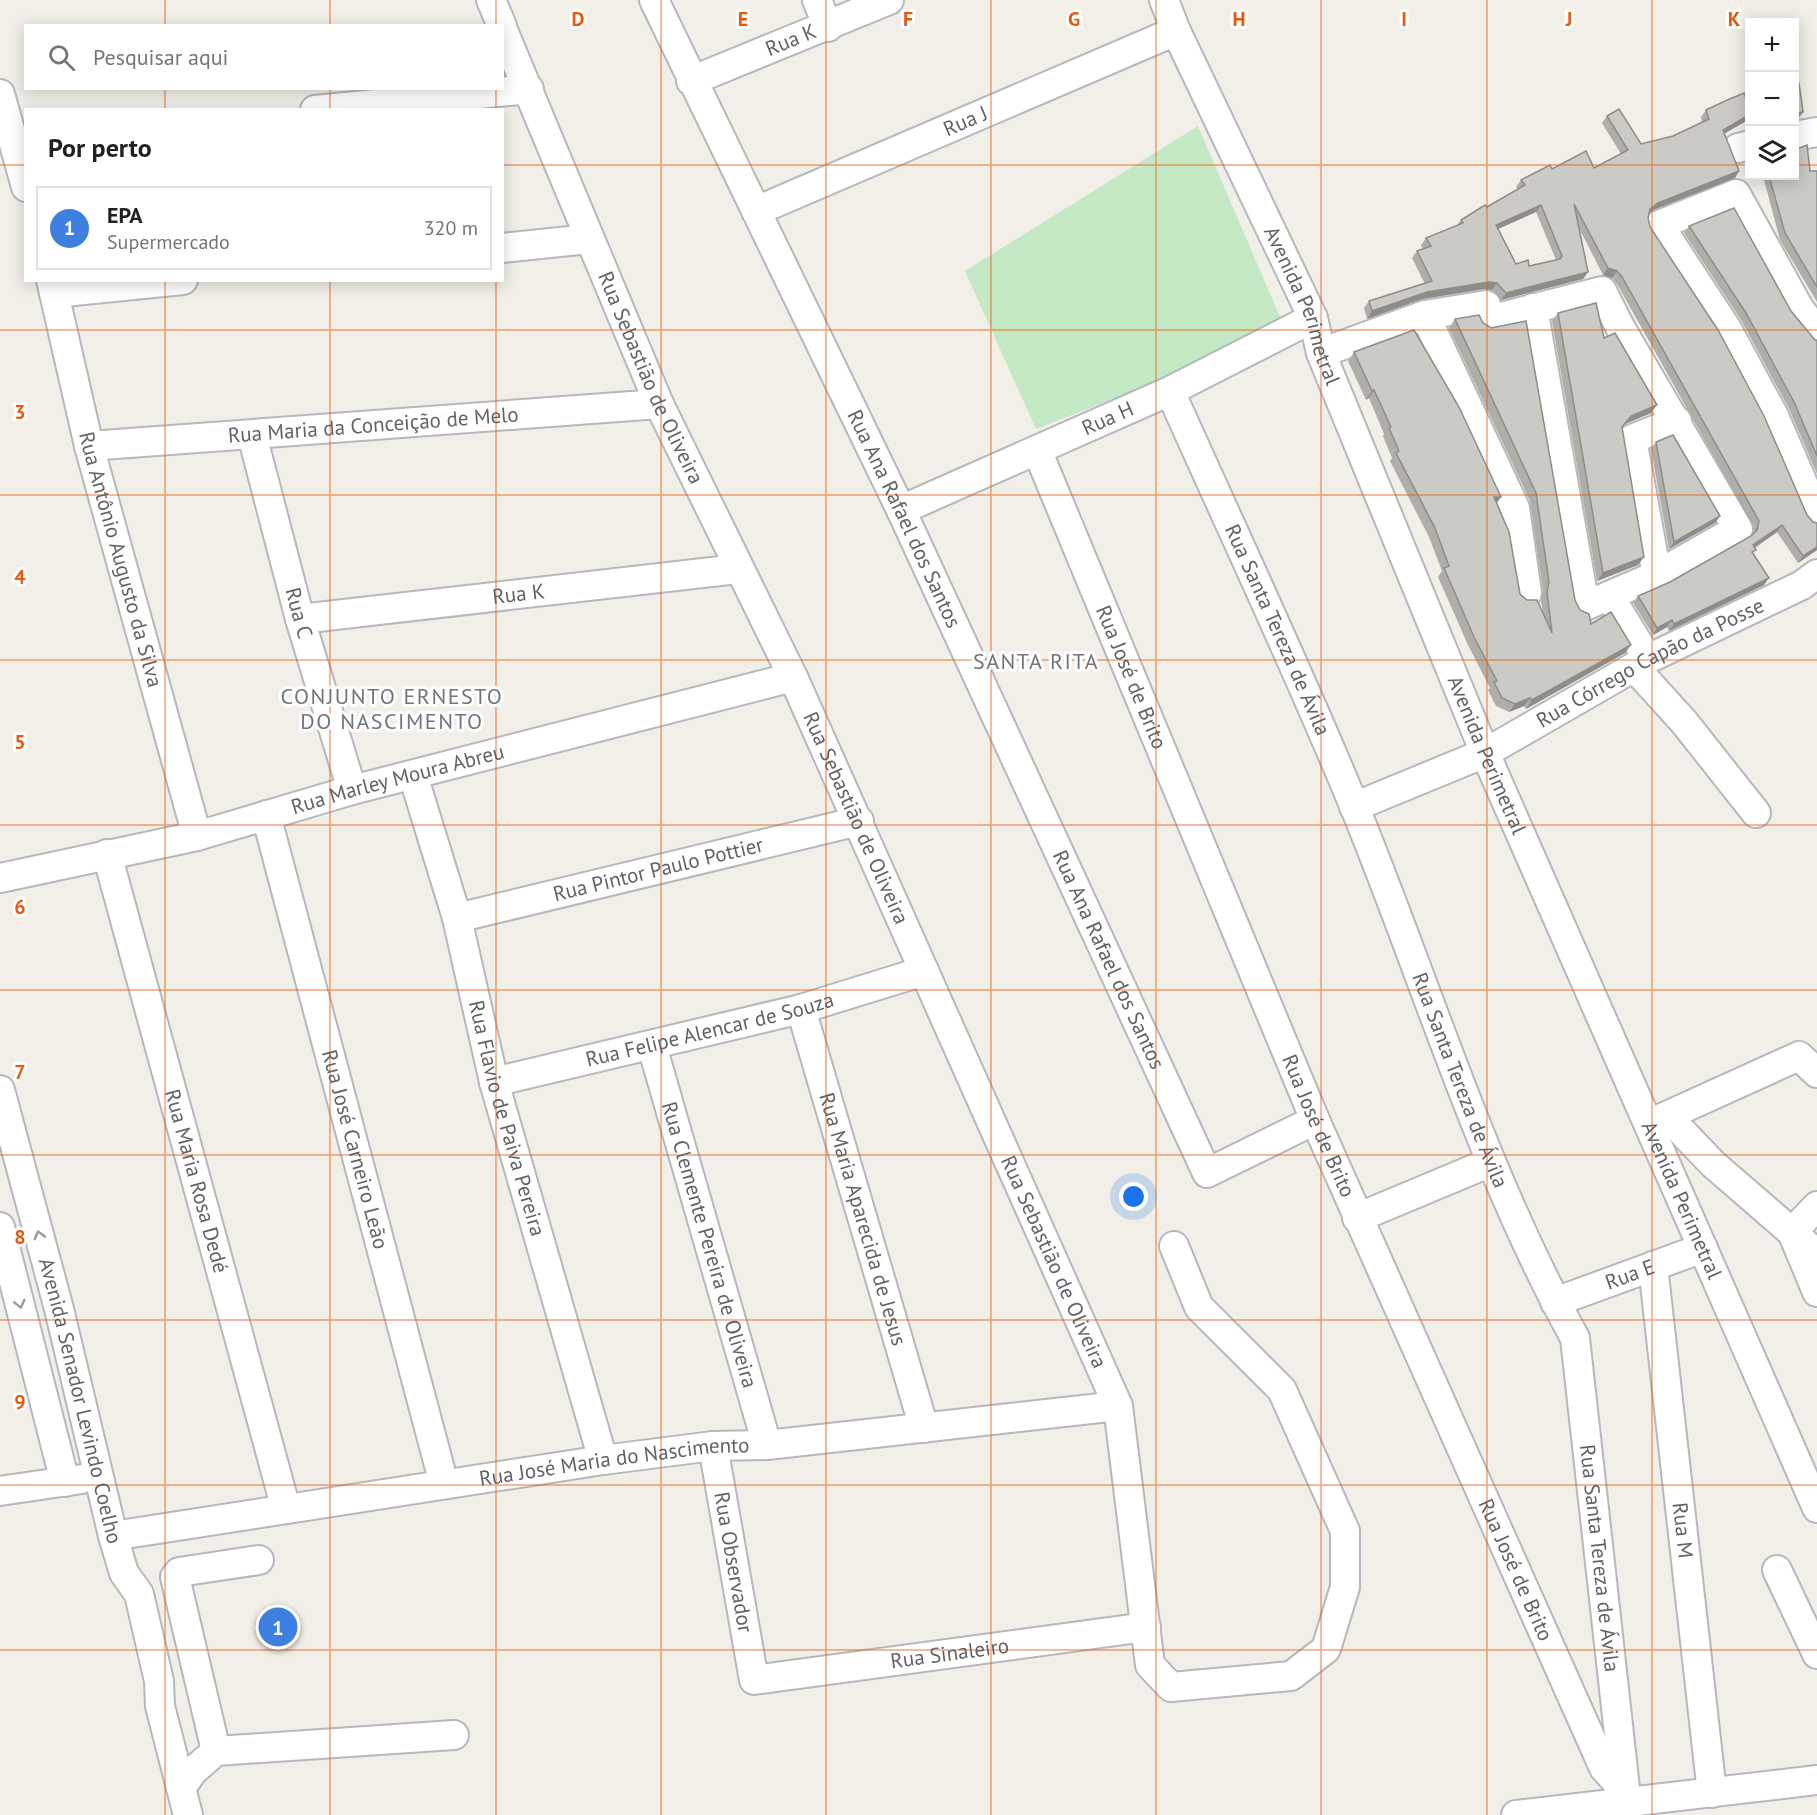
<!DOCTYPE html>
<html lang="pt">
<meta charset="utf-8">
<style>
:root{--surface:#fff;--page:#f2f2f2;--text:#202124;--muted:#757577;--line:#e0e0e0;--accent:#0b8043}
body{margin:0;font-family:"PT Sans",sans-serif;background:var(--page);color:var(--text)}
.controls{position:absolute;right:18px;top:18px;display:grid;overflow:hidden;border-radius:0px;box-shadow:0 3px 15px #0003}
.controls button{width:54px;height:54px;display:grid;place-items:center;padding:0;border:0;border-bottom:2px solid var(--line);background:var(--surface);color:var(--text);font:30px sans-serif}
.you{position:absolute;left:1134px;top:1197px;width:21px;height:21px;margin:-15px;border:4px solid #fff;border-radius:50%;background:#1a73e8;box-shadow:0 0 0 9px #1a73e833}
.badge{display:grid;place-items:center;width:39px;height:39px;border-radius:50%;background:var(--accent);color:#fff;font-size:20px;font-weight:700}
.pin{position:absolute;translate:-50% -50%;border:3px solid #fff;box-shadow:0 2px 6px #0006}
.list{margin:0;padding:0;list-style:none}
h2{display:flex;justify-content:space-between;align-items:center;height:78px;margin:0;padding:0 24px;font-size:26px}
h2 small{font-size:20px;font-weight:400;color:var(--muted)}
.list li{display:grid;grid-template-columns:39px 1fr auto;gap:18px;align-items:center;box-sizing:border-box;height:84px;margin:0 12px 12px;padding:0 12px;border:2px solid var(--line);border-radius:0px}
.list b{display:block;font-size:22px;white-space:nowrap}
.list p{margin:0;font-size:20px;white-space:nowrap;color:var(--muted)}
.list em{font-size:20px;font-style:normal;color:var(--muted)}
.icon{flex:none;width:33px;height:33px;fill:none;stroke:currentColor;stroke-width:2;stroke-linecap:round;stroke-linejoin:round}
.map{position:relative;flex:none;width:1817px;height:1815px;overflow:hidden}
.search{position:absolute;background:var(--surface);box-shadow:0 3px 15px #0003;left:24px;top:24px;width:480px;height:66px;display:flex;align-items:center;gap:15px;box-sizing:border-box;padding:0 21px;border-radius:0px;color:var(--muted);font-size:22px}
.panel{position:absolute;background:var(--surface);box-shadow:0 3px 15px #0003;left:24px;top:108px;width:480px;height:174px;border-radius:0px}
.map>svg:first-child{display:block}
.green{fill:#c5e8c5}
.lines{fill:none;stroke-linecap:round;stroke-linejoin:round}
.minor-casing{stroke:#b5b8bc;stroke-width:32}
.minor{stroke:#fff;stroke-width:28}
.wall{fill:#afaea9;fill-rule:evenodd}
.shaded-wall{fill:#8f8d8a}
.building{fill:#cccac5;stroke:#8f8d8a;stroke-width:1.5;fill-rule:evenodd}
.oneway{stroke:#979a9d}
.grid{fill:none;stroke:#e8590c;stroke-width:1.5;stroke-opacity:0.55}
.labels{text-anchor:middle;stroke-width:6;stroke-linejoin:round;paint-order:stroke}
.street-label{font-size:21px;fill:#5f6368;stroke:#fff}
.neighbourhood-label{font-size:22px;letter-spacing:1.5px;fill:#70757a;stroke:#fff}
.grid-label{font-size:20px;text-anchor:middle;font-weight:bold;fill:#e8590c;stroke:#fff;stroke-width:6;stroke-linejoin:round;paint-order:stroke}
</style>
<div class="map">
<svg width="1817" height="1815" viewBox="0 0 1817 1815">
<rect width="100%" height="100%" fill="#f1efe8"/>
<path class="green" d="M1198,126L1286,331L1036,429L965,271Z"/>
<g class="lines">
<g class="minor-casing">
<g id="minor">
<path d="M491,0L502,26"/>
<path id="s1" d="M654,0L901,510L1207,1173L1315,1120"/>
<path d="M817,0L828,27"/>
<path id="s2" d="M1164,0L1176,31L1313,318L1321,353L1485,753L1817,1508"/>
<path id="s3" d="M502,28L659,404L793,677L1118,1406L1150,1665L1171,1687L1291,1676L1326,1649L1345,1587V1531L1282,1390L1199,1307L1174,1246"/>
<path id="s4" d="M691,81L889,0"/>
<path d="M0,94L26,187"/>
<path d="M315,110L529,89"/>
<path d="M1794,136L1817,132"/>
<path d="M1738,148L1750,145"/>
<path id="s5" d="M756,211L1176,31"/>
<path d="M502,248L589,239"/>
<path id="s6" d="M51,280L89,446L197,836"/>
<path d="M54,293L183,280"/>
<path d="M1425,315L1486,305L1489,320L1602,291L1620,327L1738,529L1657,575L1585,606L1533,308"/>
<path d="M1817,332L1799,308L1736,194L1659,225L1727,329L1774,416L1817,516"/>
<path d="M1321,353L1425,315L1515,508L1527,593"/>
<path id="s7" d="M1170,391C1232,530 1297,667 1355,808C1427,984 1482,1170 1575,1338L1628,1815"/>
<path id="s8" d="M252,435L300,619L352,790"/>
<path id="s9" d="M89,446L659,404"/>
<path id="s10" d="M1037,450L1315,1120L1604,1768L1625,1791"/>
<path id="s11" d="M901,510L1170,391L1313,318"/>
<path d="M1657,575L1632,439L1677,421"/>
<path d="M1610,597L1648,659"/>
<path id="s12" d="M300,619L738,569"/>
<path d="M1634,667L1684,722L1756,813"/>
<path id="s13" d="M413,775L457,918L494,1082L603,1460"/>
<path id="s14" d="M1354,807L1485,753L1648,659L1802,585L1817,574"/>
<path id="s15" d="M266,815L444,1484"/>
<path id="s16" d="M107,854L286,1509"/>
<path id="s17" d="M0,878L197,836L352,790L793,677"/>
<path id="s18" d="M457,918L859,821"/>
<path id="s19" d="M801,1009L924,1428"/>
<path id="s20" d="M652,1046L767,1445"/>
<path id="s21" d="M494,1082L801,1009L924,971"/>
<path id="s22" d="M0,1090L59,1309L113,1536L124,1573L139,1594L159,1681L160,1706L188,1815"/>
<path d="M1668,1117L1713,1164L1817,1254"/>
<path d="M1651,1123L1799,1056L1817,1073"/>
<path d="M1817,1206L1792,1232L1817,1292"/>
<path d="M1357,1218L1491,1162"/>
<path d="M0,1227L65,1482"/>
<path id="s23" d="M1653,1266L1712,1793"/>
<path id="s24" d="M1555,1302L1703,1248"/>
<path id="s25" d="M713,1446L754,1680L1146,1627"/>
<path d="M0,1491L82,1479"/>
<path id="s26" d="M113,1536L603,1460L713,1446L767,1445L1118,1406"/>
<path d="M1777,1570L1817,1654"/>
<path d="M216,1751L175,1577L179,1572L259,1560"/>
<path d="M181,1788L193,1771L216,1751L454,1735"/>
<path d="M1516,1815L1817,1780"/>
</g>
</g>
<use href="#minor" class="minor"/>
</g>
<g class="wall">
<path d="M1749,95V127L1748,120L1724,134L1739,171L1735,178L1653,210L1649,213L1648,218L1650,227L1817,550L1798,563L1777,532L1755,548L1753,553L1764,585L1669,631L1667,627L1653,635L1633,603L1638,596L1670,582L1751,536L1753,534L1754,528L1617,284L1612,278L1603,275L1580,230L1588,272L1583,279L1501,300L1492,290L1484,289L1422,299L1367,319L1364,308L1369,301L1425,284L1412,258L1417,251L1423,249L1421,245L1426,238L1457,225L1461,220L1487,207L1518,189L1516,187L1521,180L1552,169L1594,168L1621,154L1602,123L1607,116L1641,144L1673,136L1702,122L1701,117L1706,110ZM1536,212L1556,260L1529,266L1516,264L1498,229Z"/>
<path d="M1810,171H1817V302L1780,240L1763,176H1794Z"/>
<path d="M1689,226L1791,311L1815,340H1817V474L1789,409L1741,320L1684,233Z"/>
<path d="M1558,313L1604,338L1651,413L1625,424L1622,428L1638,565L1597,581L1552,321Z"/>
<path d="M1479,315L1575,600L1580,610L1591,624L1625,653L1526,709L1524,706L1509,712L1496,706L1488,690L1490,688L1468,645L1438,577L1442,571L1429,537L1390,461L1392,458L1383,436L1384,434L1369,398L1366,400L1348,361L1354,352L1501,497L1497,503L1520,594L1543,613L1541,601L1543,591L1530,501L1449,328L1455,319Z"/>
<path d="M1656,442L1720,516L1715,523L1669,549L1651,449Z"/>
</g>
<g class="shaded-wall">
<path d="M1803,112L1798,119L1794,120V114Z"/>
<path d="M1749,115V118L1748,120L1718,137L1723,130Z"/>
<path d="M1739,171L1735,178L1653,210L1645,216L1650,209L1658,203Z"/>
<path d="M1541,205L1536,212L1491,232L1496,225Z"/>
<path d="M1608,268L1617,271L1612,278L1603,275Z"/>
<path d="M1588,272L1583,279L1501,300L1506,293Z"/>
<path d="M1489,282L1497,283L1492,290L1484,289L1422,299L1367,319L1372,311L1427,292Z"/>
<path d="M1374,390L1369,398L1366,400L1372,391Z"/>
<path d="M1657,405L1651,413L1625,424L1616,435L1631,416Z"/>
<path d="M1494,497H1501L1495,505Z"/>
<path d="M1720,516L1715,523L1669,549L1674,542Z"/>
<path d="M1782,525L1777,532L1748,552L1753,545Z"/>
<path d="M1817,547V550L1798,563L1803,556Z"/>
<path d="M1644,557L1638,565L1597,581L1603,573Z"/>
<path d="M1769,578L1764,585L1669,631L1674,624Z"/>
<path d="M1672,620L1667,627L1653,635L1657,628Z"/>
<path d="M1631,645L1625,653L1526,709L1532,700Z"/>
<path d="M1530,698L1524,706L1509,712L1515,704Z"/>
</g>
<g class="building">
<path d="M1799,83L1803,112L1794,114V84Z"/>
<path d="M1744,93L1745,96L1749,95V115L1723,130L1739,171L1658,203L1650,209L1648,218L1650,227L1718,330L1764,416L1807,515L1813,522L1817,523V547L1803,556L1782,525L1753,545L1756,550L1752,552L1769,578L1674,624L1672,620L1657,628L1638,596L1670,582L1751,536L1757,530L1759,521L1622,277L1617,271L1608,268L1574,204L1588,272L1506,293L1497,283L1489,282L1427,292L1372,311L1369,301L1432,281L1417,251L1431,246L1426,238L1463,223L1461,220L1485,205L1487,207L1525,185L1521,180L1550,165L1552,169L1586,151L1594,168L1628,150L1607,116L1619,109L1641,144L1673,136L1709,119L1706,110L1725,101ZM1541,205L1562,256L1560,259L1529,266L1528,260L1516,264L1496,225Z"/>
<path d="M1807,145L1810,171H1817V287L1785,233L1769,176H1794V150Z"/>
<path d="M1734,208L1791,311L1815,340H1817V456L1794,402L1746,313L1689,226Z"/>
<path d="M1596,303L1604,338L1615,333L1657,405L1631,416L1622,427L1644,557L1603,573L1558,313Z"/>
<path d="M1479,315L1483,323L1491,328L1526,321L1575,600L1580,610L1589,614L1591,624L1611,612L1631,645L1532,700L1530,698L1515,704L1502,698L1494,682L1497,681L1474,637L1444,568L1449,566L1435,528L1396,453L1399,451L1389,428L1391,427L1374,390L1372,391L1354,352L1414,330L1459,407L1501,497H1494L1509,532L1520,594L1527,600H1537L1552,633L1547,592L1549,582L1536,493L1455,319Z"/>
<path d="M1673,435L1720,516L1674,542L1656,442Z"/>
</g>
<defs><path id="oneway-chevron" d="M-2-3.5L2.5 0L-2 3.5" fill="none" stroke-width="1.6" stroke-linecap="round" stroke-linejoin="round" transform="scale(1.5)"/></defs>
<g class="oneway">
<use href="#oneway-chevron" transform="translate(39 1235) rotate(-105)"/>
<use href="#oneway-chevron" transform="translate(20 1304) rotate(76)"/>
</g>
<path class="grid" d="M165,0V26M330,0V26M496,0V26M661,0V1815M826,0V1815M991,0V1815M1156,0V1815M1321,0V1815M1487,0V1815M1652,0V1815M165,88V110M330,88V110M496,88V110M0,165H26M502,165H1750M1794,165H1817M165,280V1815M330,280V1815M496,280V1815M0,330H1817M0,495H1817M0,660H1817M0,825H1817M0,990H1817M0,1155H1817M0,1320H1817M0,1485H1817M0,1650H1817"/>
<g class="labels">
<g class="street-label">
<text dy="7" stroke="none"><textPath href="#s4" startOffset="108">Rua K</textPath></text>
<text dy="7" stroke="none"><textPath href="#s5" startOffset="228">Rua J</textPath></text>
<text dy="7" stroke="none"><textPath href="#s2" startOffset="336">Avenida Perimetral</textPath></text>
<text dy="7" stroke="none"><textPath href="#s3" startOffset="380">Rua Sebastião de Oliveira</textPath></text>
<text dy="7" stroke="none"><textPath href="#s11" startOffset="226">Rua H</textPath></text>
<text dy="7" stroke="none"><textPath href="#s9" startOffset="285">Rua Maria da Conceição de Melo</textPath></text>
<text dy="7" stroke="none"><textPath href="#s1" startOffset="576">Rua Ana Rafael dos Santos</textPath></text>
<text dy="7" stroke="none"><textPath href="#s6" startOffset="288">Rua Antônio Augusto da Silva</textPath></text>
<text dy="7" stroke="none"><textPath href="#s12" startOffset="220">Rua K</textPath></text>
<text dy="7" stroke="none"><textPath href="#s8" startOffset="184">Rua C</textPath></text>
<text dy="7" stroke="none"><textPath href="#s7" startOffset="262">Rua Santa Tereza de Ávila</textPath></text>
<text dy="7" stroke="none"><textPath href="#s14" startOffset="330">Rua Córrego Capão da Posse</textPath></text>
<text dy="7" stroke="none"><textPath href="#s10" startOffset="246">Rua José de Brito</textPath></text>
<text dy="7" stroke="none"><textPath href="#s2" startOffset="822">Avenida Perimetral</textPath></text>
<text dy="7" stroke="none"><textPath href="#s17" startOffset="410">Rua Marley Moura Abreu</textPath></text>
<text dy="7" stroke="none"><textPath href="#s3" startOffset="866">Rua Sebastião de Oliveira</textPath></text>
<text dy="7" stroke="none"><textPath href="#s18" startOffset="207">Rua Pintor Paulo Pottier</textPath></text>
<text dy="7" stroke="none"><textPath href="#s1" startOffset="1062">Rua Ana Rafael dos Santos</textPath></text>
<text dy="7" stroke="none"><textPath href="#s21" startOffset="222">Rua Felipe Alencar de Souza</textPath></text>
<text dy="7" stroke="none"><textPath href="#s7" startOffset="748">Rua Santa Tereza de Ávila</textPath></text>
<text dy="7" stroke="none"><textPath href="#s13" startOffset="356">Rua Flavio de Paiva Pereira</textPath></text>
<text dy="7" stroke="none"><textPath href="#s10" startOffset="732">Rua José de Brito</textPath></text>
<text dy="7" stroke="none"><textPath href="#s15" startOffset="346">Rua José Carneiro Leão</textPath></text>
<text dy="7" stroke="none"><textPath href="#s16" startOffset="339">Rua Maria Rosa Dedé</textPath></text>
<text dy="7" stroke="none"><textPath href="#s2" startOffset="1308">Avenida Perimetral</textPath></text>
<text dy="7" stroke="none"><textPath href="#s19" startOffset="219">Rua Maria Aparecida de Jesus</textPath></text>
<text dy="7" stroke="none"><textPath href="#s20" startOffset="207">Rua Clemente Pereira de Oliveira</textPath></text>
<text dy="7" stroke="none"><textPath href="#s3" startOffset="1352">Rua Sebastião de Oliveira</textPath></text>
<text dy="7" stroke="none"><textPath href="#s24" startOffset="80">Rua E</textPath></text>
<text dy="7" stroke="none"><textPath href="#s22" startOffset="321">Avenida Senador Levindo Coelho</textPath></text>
<text dy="7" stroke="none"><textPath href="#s26" startOffset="507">Rua José Maria do Nascimento</textPath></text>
<text dy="7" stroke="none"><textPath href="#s23" startOffset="266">Rua M</textPath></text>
<text dy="7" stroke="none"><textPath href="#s7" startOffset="1252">Rua Santa Tereza de Ávila</textPath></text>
<text dy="7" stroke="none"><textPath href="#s25" startOffset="118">Rua Observador</textPath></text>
<text dy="7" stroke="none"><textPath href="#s10" startOffset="1218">Rua José de Brito</textPath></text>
<text dy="7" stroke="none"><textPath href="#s25" startOffset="435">Rua Sinaleiro</textPath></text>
</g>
<g class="neighbourhood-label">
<text x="1036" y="669">SANTA RITA</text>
<text x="392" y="704">CONJUNTO ERNESTO<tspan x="392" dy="25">DO NASCIMENTO</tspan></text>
</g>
</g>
<g class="grid-label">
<text x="578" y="26">D</text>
<text x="743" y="26">E</text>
<text x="908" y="26">F</text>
<text x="1074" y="26">G</text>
<text x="1239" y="26">H</text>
<text x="1404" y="26">I</text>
<text x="1569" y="26">J</text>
<text x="1734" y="26">K</text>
<text x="20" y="419">3</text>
<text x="20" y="584">4</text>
<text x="20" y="749">5</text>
<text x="20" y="914">6</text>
<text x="20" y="1079">7</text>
<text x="20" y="1244">8</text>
<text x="20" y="1409">9</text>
</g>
</svg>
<div class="controls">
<button>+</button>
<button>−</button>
<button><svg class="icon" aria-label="layers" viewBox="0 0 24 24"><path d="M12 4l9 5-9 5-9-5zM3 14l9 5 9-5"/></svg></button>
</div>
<div class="you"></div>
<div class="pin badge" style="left:278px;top:1627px;background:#3f7fe0">1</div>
<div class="search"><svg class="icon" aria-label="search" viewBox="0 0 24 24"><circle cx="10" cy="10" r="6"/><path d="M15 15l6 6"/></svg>Pesquisar aqui</div>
<section class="panel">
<h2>Por perto<small></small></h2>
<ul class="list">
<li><span class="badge" style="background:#3f7fe0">1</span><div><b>EPA</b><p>Supermercado</p></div><em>320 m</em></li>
</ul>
</section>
</div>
